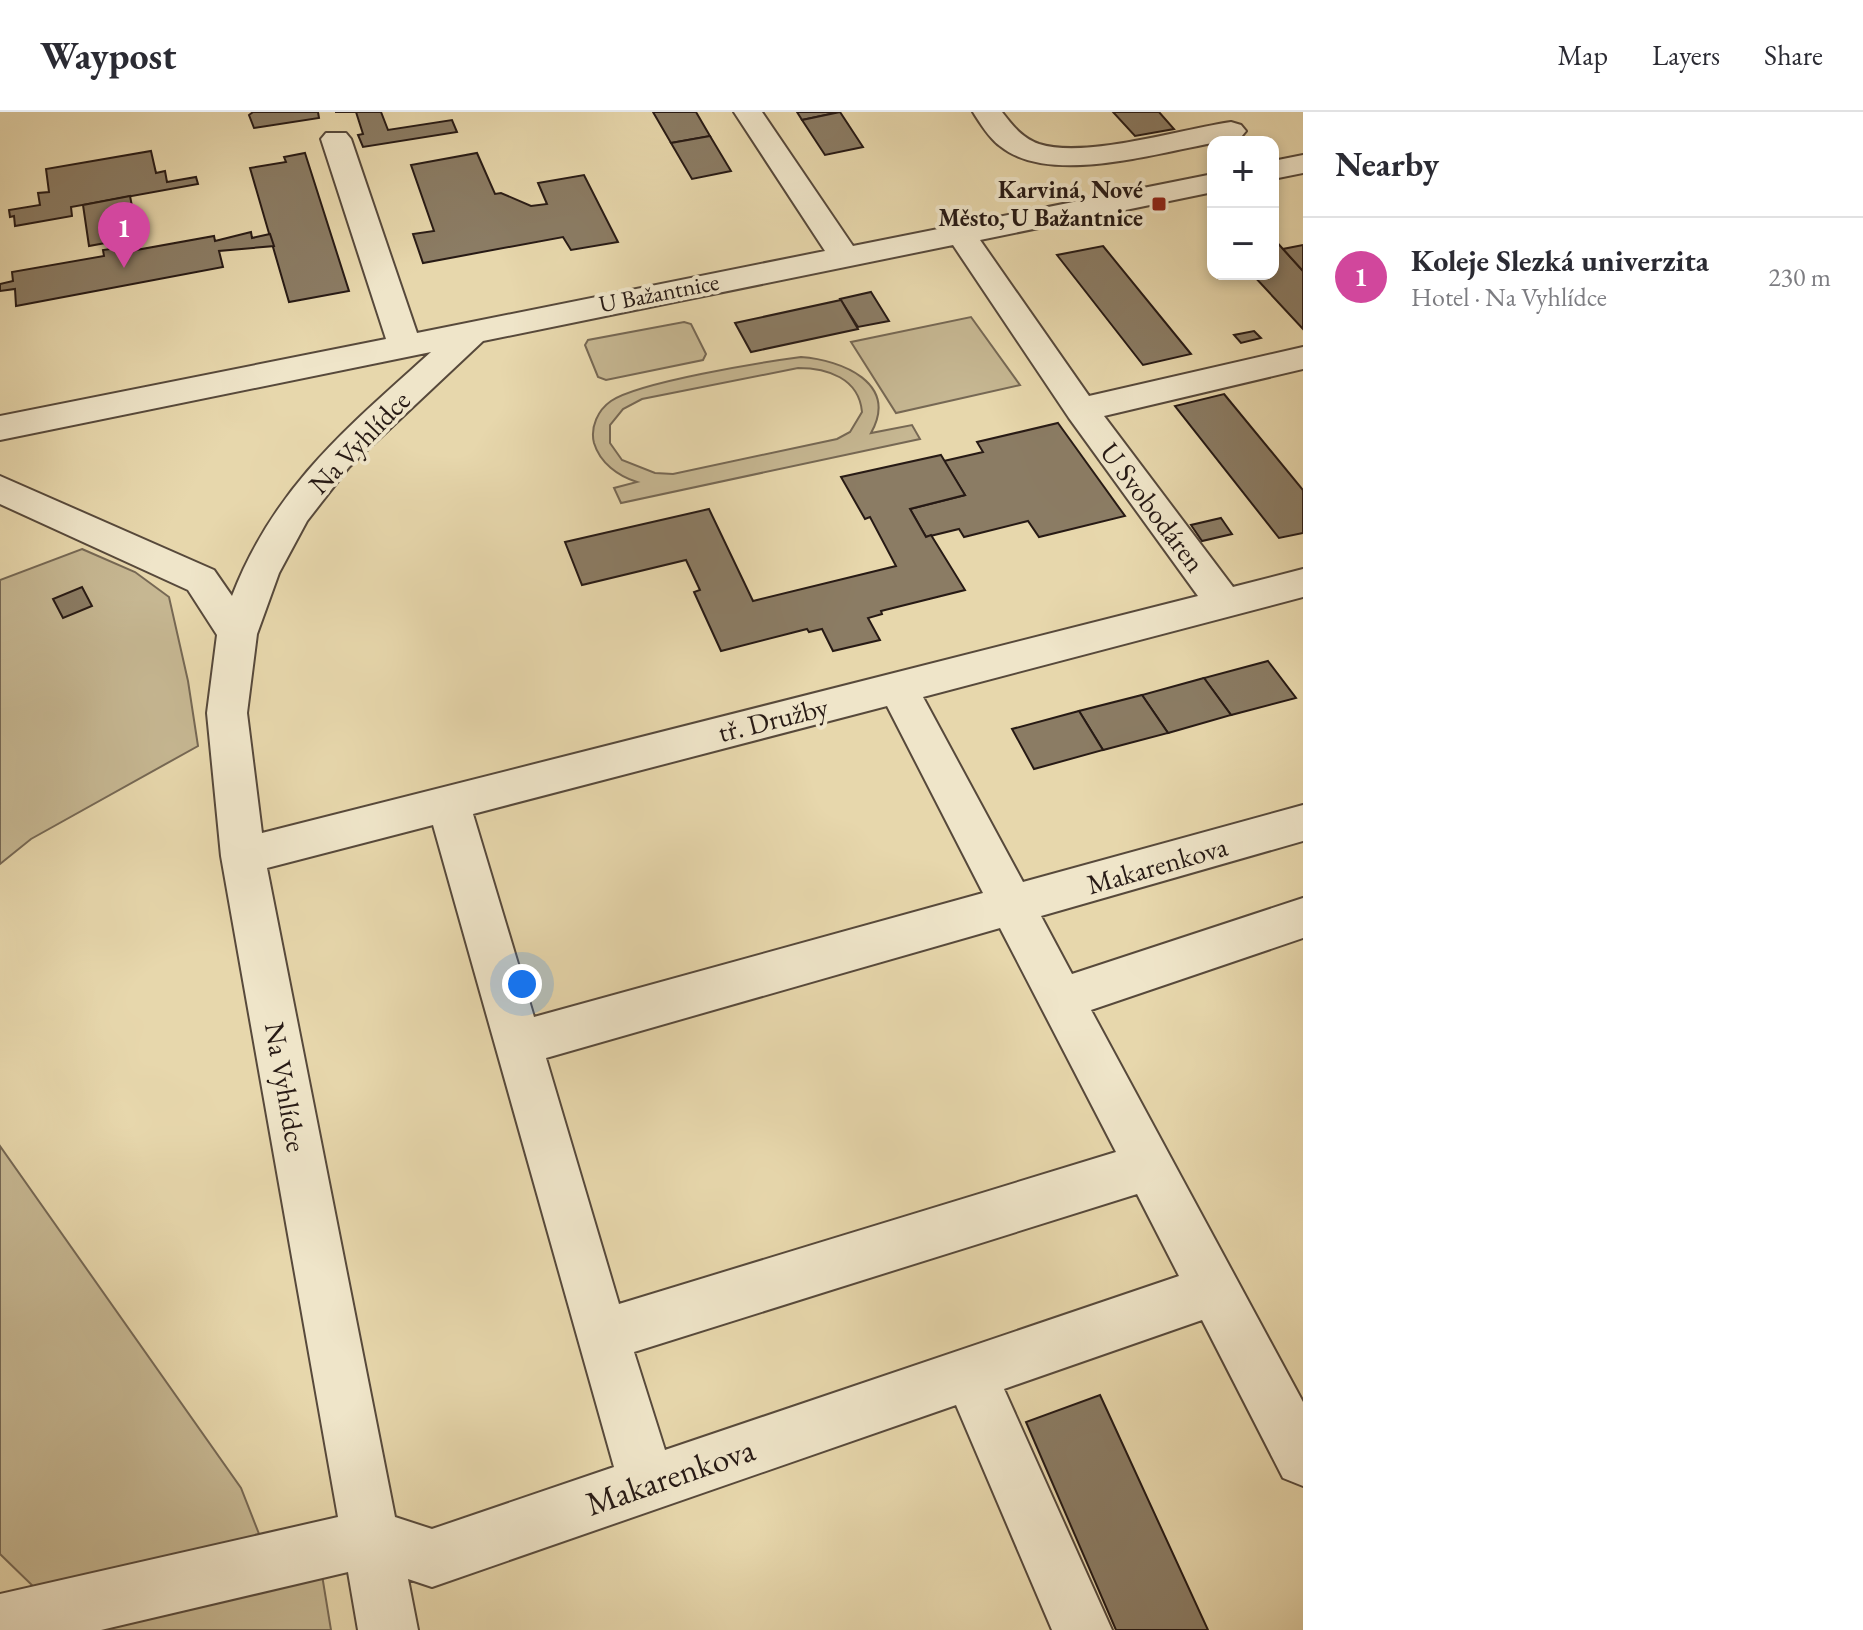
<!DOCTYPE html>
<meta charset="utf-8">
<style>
:root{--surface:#fff;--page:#f7f7f7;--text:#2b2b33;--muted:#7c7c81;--line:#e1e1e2;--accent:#8f2418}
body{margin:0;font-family:"EB Garamond",serif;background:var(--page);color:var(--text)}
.controls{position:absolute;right:24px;top:24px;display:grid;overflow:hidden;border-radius:16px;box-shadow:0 4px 12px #0003}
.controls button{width:72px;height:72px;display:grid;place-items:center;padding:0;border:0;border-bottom:2px solid var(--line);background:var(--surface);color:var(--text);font:40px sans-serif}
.you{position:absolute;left:522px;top:872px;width:28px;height:28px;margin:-20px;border:6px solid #fff;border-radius:50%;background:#1a73e8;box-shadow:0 0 0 12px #1a73e833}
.badge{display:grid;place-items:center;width:52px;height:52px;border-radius:50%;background:var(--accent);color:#fff;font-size:26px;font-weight:700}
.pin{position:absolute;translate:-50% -66px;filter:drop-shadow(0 2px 4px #0008)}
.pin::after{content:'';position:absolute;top:42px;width:28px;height:24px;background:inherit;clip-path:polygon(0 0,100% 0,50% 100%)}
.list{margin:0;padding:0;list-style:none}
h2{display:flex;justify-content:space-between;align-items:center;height:104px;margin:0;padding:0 32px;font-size:34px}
h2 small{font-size:26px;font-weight:400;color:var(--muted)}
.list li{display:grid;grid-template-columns:52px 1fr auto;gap:24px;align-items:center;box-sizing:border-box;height:120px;padding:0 32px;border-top:2px solid var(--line)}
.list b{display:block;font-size:30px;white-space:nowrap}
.list p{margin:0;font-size:26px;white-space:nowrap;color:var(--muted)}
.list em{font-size:26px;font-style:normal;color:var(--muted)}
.map{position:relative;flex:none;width:1303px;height:1518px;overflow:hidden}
header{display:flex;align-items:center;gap:48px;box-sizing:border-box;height:112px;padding:0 40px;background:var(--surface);border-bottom:2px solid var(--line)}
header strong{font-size:38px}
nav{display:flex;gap:44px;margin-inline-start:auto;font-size:28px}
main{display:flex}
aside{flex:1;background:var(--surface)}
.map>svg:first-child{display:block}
.green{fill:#c6b792;stroke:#766854;stroke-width:2;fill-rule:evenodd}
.building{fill:#8b7c64;stroke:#271a15;stroke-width:2}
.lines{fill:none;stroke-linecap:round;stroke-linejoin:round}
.minor-casing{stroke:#57493b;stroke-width:4}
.minor{fill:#efe5c9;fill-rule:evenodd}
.poi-dot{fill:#8f2418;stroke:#efe5c9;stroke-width:3}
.labels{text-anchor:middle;stroke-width:8;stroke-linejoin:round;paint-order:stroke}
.far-poi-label{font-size:24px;font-weight:bold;fill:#271a15;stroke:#efe5c9;text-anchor:end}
.far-street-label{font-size:24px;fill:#271a15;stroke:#efe5c9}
.street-label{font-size:28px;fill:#271a15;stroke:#efe5c9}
.near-street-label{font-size:34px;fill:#271a15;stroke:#efe5c9}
</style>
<header>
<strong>Waypost</strong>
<nav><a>Map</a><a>Layers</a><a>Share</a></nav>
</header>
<main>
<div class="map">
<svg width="1303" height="1518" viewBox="0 0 1303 1518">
<rect width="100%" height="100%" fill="#e7d7ac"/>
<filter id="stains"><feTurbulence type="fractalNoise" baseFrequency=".0025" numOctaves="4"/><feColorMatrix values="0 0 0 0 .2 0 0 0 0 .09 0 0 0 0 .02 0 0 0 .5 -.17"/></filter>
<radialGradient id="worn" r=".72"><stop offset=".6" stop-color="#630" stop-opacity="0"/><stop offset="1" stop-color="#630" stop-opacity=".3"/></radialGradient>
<g class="green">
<path d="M971,205L1020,273L896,301L851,230Z"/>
<path d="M684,210L691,212L706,242L703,248L606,268L598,265L585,233L588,228Z"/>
<path d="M801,245C842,248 899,271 871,321L912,313L920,327L621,391L614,376L637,370C618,364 600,351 594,331C590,315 598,298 611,289C639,270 763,250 801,245ZM798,256C827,256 859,266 862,300L850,320L837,327L673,362L655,361L622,348L610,331V313L623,297L642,287Z"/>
<path d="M82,437L135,460L169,485L188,569L198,634L31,727L0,752V468Z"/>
<path d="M0,1034L241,1376L261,1427L40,1481L0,1442Z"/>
<path d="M322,1463L331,1518H97Z"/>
</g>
<g class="building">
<path d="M253,0H318L319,6L254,16L249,3Z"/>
<path d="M335,0H381L388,18L452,8L457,20L363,35L358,23L363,22L356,0Z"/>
<path d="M653,0H696L710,24L671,31Z"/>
<path d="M797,0H840L802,8Z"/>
<path d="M840,0L863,35L825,43L802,8Z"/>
<path d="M1113,0H1159L1174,17L1135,24Z"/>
<path d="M710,24L731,59L692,67L671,31Z"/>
<path d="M151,39L156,61L165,59L167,70L196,65L198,72L71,95L72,104L15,114L14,104L10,105L9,98L40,93L38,81L49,80L46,57Z"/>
<path d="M305,41L349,179L289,190L250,56L286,50L284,45Z"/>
<path d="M477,41L495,82L501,81L531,94L547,92L538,71L584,63L618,130L571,138L563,125L423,151L413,122L434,119L411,53Z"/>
<path d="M130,84L138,125L89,134L83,93Z"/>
<path d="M251,120L252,126L270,122L274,134L219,139L223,155L16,194L15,177L0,179V172L13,169L12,160L104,144L103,138L124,135L125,140L214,124L215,129Z"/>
<path d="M1273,126L1303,159V217L1252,162H1273Z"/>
<path d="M1303,133V159L1283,137Z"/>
<path d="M1103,134L1191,242L1143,253L1057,143Z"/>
<path d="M871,180L889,209L858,215L840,187Z"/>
<path d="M841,188L858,217L751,240L735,211Z"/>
<path d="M1254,219L1261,226L1241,231L1234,223Z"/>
<path d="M1224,282L1303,378V421L1279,426L1175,294Z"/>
<path d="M1058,311L1125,404L1039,425L1028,409L964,425L959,417L926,425L910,397L965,383L944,349L983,340L977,330Z"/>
<path d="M941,343L965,383L910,397L926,425L931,423L965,478L881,499L882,502L868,506L880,528L833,539L822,517L809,520L807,517L721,539L694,480L700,478L686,448L582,473L565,430L709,397L753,489L896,454L870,405L865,407L841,365Z"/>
<path d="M1221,406L1232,422L1202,429L1191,413Z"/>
<path d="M82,475L92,494L63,506L53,487Z"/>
<path d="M1268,549L1296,586L1231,603L1204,566Z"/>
<path d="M1204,566L1231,603L1168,621L1142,583Z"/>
<path d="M1142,583L1168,621L1103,638L1079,599Z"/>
<path d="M1079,599L1103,638L1034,657L1012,617Z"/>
<path d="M1100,1283L1208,1518H1116L1026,1310Z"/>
</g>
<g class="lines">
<g class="minor-casing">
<g id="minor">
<path d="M734,0H762L853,134L1213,62V80L980,128L1089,284L1303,235V257L1104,304L1233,475L1303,457V485L923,585L1023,770L1303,693V729L1041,804L1072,862L1303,786V826L1091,898L1303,1290V1374L1283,1366L1202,1208L1004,1277L1112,1518H1052L956,1293L432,1475L408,1467L418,1518H358L348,1460L101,1518H0V1482L338,1405L221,744L207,601L217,523L188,478L0,392V364L214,458L232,484C274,375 348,315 431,240L0,328V304L386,227L321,27L326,21H346L351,27L417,221L825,139ZM953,133L1069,306L1198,484L262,721L247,601L257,522L279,461L307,409L349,355L483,229ZM887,594L983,781L534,905L473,702ZM433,713L614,1355L432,1417L395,1405L267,756ZM1000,816L1116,1040L619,1192L546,946ZM1137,1082L1179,1164L665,1338L634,1240Z"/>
<path d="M973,0H1002C1013,14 1022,26 1039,32C1086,47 1181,17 1231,10L1241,13L1246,19L1241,25L1231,28C1170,36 1053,77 1000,34C989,26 980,11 973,0Z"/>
<path d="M1303,43V61L1273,67V49Z"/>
</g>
</g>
<use href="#minor" class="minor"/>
</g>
<rect class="poi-dot" x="1151" y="84" width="16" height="16" rx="4"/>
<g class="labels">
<g class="far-poi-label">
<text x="1143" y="86">Karviná, Nové<tspan x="1143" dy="28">Město, U Bažantnice</tspan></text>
</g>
<g class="far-street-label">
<text transform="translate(659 181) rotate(-11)" y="8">U Bažantnice</text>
</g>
<g class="street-label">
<text transform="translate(359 330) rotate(-46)" y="10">Na Vyhlídce</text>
<text transform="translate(1153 395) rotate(53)" y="10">U Svobodáren</text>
<text transform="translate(773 607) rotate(-14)" y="10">tř. Družby</text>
<text transform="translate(1157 753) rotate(-16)" y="10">Makarenkova</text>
<text transform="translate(286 975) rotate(80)" y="10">Na Vyhlídce</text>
</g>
<g class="near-street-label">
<text transform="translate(670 1364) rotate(-19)" y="12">Makarenkova</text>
</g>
</g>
<rect width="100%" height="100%" filter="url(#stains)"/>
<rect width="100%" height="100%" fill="url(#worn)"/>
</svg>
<div class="controls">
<button>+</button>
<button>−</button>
</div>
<div class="you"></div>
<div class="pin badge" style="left:124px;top:156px;background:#d1479c">1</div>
</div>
<aside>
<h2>Nearby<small></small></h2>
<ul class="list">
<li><span class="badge" style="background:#d1479c">1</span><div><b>Koleje Slezká univerzita</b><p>Hotel · Na Vyhlídce</p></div><em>230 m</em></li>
</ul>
</aside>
</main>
